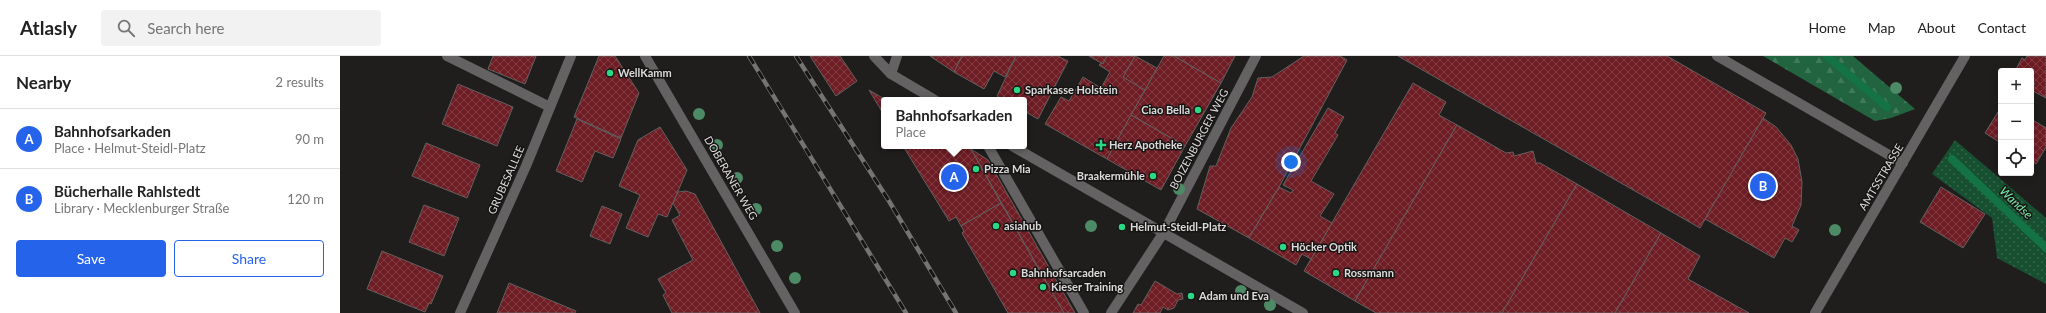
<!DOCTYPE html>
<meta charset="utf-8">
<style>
:root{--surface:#fff;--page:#f2f2f2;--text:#222;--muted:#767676;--line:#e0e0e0;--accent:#2563eb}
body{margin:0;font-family:Lato,sans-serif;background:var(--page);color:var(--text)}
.controls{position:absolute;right:12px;top:12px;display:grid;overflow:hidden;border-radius:4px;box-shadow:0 2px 10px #0003}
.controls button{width:36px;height:36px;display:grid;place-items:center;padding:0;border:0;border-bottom:1px solid var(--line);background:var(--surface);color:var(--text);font:20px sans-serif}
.you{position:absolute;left:951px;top:106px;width:14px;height:14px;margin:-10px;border:3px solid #fff;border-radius:50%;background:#1a73e8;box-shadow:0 0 0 6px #1a73e833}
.badge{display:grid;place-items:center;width:26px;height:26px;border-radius:50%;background:var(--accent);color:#fff;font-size:13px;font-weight:700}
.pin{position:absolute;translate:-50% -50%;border:2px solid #fff;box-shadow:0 1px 4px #0006}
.popup{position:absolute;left:541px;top:41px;width:146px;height:52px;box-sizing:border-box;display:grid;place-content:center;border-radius:4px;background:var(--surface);filter:drop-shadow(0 1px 3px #0005);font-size:13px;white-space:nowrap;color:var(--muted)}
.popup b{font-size:15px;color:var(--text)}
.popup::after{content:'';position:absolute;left:50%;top:100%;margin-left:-8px;border:8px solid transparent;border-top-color:var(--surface)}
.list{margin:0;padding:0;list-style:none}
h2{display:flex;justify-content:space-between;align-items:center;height:52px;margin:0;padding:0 16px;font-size:17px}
h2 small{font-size:13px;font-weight:400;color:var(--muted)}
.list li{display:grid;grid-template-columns:26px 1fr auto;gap:12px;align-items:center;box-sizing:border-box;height:60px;padding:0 16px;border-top:1px solid var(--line)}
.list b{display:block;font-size:15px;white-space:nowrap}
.list p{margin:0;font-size:13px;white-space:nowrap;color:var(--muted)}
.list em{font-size:13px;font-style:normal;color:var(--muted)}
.actions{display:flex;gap:8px;padding:12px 16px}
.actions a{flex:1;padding:9px 0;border:1px solid var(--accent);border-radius:4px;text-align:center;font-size:14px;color:var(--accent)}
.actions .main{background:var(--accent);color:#fff}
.icon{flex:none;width:22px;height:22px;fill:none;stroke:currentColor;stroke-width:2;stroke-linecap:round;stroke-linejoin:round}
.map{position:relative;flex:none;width:1706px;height:257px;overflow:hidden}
header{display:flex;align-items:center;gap:24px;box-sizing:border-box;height:56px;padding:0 20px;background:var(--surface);border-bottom:1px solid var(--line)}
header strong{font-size:19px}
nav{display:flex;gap:22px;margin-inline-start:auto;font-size:14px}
.search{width:280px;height:36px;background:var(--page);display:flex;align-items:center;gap:10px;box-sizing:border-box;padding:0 14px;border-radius:4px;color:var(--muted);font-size:15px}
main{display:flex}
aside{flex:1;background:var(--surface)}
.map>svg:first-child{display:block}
.green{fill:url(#green-dots)}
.forest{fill:url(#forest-firs)}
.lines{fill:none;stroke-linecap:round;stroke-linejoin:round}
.stream{stroke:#137344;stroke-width:8}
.building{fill:url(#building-cross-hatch);stroke:#636060}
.lane{stroke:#646262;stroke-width:10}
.street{stroke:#646262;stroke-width:10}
.rail-casing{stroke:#767373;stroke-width:4.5}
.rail{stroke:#171414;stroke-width:3;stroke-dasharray:9;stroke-linecap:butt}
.tree{fill:#4d8a66}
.poi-dot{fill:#2bd884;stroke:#171414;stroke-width:1.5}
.labels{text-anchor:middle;stroke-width:3;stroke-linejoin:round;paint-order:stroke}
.poi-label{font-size:11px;font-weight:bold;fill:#dddbdb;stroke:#171414;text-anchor:start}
.street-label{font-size:11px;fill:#dddbdb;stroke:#171414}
.water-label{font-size:12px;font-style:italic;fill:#79eca8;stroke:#171414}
</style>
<header>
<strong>Atlasly</strong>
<div class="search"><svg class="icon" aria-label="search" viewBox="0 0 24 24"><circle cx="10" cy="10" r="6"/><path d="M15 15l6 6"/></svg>Search here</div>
<nav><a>Home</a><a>Map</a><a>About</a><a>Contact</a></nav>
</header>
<main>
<aside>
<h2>Nearby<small>2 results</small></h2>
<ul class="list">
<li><span class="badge">A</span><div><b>Bahnhofsarkaden</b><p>Place · Helmut-Steidl-Platz</p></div><em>90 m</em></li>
<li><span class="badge">B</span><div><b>Bücherhalle Rahlstedt</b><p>Library · Mecklenburger Straße</p></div><em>120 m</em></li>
</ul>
<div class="actions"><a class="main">Save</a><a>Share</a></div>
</aside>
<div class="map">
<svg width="1706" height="257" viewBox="0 0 1706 257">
<defs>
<pattern id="green-dots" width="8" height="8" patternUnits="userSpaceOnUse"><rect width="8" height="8" fill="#174f31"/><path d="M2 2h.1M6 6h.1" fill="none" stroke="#38684e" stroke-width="1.8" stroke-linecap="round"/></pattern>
<pattern id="forest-firs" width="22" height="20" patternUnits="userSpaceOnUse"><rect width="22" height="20" fill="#21643f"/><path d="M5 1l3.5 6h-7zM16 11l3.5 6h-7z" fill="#417a5a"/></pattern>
<pattern id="building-cross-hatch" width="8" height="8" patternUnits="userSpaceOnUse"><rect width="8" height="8" fill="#6e1d24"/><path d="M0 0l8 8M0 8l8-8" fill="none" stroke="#823d43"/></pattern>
</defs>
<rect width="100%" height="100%" fill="#201d1d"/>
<path class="green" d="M1615,84L1706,162V228L1657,202L1652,162L1592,118Z"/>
<path class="forest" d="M1423,0H1513L1575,53L1551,62L1535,65Z"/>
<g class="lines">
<g class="stream">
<path d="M1487,0L1547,51"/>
<path d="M1612,103L1706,192"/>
</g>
</g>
<g class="building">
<path d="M153,0H196L185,28L148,13Z"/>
<path d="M259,0H275L299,37L281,82L234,61Z"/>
<path d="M470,0H500L517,25L496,40Z"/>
<path d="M590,0H622L614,16Z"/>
<path d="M622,0H676L665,21L654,15L644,33L614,16Z"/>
<path d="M676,0H720L719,1L728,5L698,63L684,55V44H664L657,40Z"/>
<path d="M749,0H767L763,8Z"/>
<path d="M767,0H795L783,21L805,34L767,103L705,68L721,41L729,45L743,21L761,32L770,16L759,9L761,7L763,8Z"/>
<path d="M795,0L817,12L805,34L783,21Z"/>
<path d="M824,0H834L881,27L845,90L791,59Z"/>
<path d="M834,0H895L881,27Z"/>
<path d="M964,0H1000L1007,4L939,131L909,182L857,153L870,110H876L891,72L912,41L918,22L932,21Z"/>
<path d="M1058,0H1327L1426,57L1360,172Z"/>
<path d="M1687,0H1706V42L1691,34L1695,27L1691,25V15H1675L1682,2L1685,4Z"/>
<path d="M1073,27L1106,46L1099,59L1117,69L1015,245L964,215Z"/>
<path d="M118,28L173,51L157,90L102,68Z"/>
<path d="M529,34L546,44H544V59Z"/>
<path d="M1661,51V87L1645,77Z"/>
<path d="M988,52L1004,61L995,77L998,79L971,125L994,138L980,160L992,167L971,203L962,198L956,209L909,182L939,131L951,137L953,134L943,129Z"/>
<path d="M791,59L845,90L821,134L767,103Z"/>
<path d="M1423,62L1436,71L1451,89L1458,103L1462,126L1461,149L1452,170L1459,174L1452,186L1445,182L1434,202L1365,163Z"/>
<path d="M237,63L281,83L273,102L255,95L242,126L216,115Z"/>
<path d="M1691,63L1706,72V91L1696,108L1691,105Z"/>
<path d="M1117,69L1166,97L1173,96L1174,100L1193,95L1196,107H1200L1237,128L1162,257H1036L1015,245Z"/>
<path d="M320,71L347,114L327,161L318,158L308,181L286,172L300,139L279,130L298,84Z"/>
<path d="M86,87L140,109L127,142L72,120Z"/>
<path d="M563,90H625L631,93L661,147L621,170L616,161L609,165Z"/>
<path d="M631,93L648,104L735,257H724Z"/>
<path d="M1237,128L1321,177L1275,257H1162Z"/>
<path d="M1601,131L1645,158L1623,192L1580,166Z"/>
<path d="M346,135L355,138L420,257H332L323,239L326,237L318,223L353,204L332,164L340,159L333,147L338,136Z"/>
<path d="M661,147L724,257H668L622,177L624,175L621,170Z"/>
<path d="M84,149L119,162L104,200L69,186Z"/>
<path d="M262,150L282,158L270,188L250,180Z"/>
<path d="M1321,177L1360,200L1348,223L1409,257H1275Z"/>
<path d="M42,195L103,220L91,248L89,247L85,256L27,233Z"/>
<path d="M815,225L837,238L842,237L843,243L838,244L834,252L828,254L823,251L820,257H793L798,248L801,249Z"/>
<path d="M169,227L236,255L235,257H157Z"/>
</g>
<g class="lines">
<path class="lane" d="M107,0L210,51"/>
<g class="street">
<path d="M305,0L455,257"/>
<path d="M534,0L551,18L595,44"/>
<path d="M1377,0L1563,107"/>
<path d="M551,18L557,0"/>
<path d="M648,90L744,257"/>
<path d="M672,90L963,257"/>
<path d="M120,257L186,110L231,0"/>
<path d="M771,257L824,176L916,0"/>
<path d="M1475,257L1625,0"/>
</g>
<g class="rail-casing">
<g id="rail">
<path d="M409,0L566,257"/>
<path d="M456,0L549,145L616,257"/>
</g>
</g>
<use href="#rail" class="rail"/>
</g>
<g class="tree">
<circle cx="1556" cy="32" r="6"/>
<circle cx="359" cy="58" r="6"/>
<circle cx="377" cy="89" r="6"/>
<circle cx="397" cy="122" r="6"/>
<circle cx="839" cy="133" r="6"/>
<circle cx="416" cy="153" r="6"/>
<circle cx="751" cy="170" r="6"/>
<circle cx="1495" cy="174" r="6"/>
<circle cx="437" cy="190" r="6"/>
<circle cx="455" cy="222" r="6"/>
<circle cx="901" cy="235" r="6"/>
<circle cx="930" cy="249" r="6"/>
</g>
<g class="poi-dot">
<circle cx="270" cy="17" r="4"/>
<circle cx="677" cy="34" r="4"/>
<circle cx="858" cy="54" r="4"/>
<path d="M759 83h4v4h4v4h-4v4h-4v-4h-4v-4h4z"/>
<circle cx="636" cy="113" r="4"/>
<circle cx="813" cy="120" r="4"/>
<circle cx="656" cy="170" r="4"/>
<circle cx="782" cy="171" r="4"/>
<circle cx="943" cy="191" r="4"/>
<circle cx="673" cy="217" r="4"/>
<circle cx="996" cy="217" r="4"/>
<circle cx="703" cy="231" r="4"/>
<circle cx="851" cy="240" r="4"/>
</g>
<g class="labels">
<g class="poi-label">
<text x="278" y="21">WellKamm</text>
<text x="685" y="38">Sparkasse Holstein</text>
<text x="850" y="58" text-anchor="end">Ciao Bella</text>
<text x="769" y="93">Herz Apotheke</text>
<text x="644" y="117">Pizza Mia</text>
<text x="805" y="124" text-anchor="end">Braakermühle</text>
<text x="664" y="174">asiahub</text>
<text x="790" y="175">Helmut-Steidl-Platz</text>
<text x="951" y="195">Höcker Optik</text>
<text x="681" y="221">Bahnhofsarcaden</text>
<text x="1004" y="221">Rossmann</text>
<text x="711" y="235">Kieser Training</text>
<text x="859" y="244">Adam und Eva</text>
</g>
<g class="street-label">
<text transform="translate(859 83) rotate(-62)" y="4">BOIZENBURGER WEG</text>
<text transform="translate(1541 121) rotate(-59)" y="4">AMTSSTRASSE</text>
<text transform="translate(391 122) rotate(60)" y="4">DOBERANER WEG</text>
<text transform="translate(166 124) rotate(-66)" y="4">GRUBESALLEE</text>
</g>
<g class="water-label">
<text transform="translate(1676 147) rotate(44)" y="4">Wandse</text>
</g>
</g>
</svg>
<div class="controls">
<button>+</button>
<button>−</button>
<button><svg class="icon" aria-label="locate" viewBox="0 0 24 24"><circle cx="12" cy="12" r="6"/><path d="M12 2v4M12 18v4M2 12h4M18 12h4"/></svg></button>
</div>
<div class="you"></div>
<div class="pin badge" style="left:614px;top:121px">A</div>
<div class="popup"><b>Bahnhofsarkaden</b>Place</div>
<div class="pin badge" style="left:1423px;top:130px">B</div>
</div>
</main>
